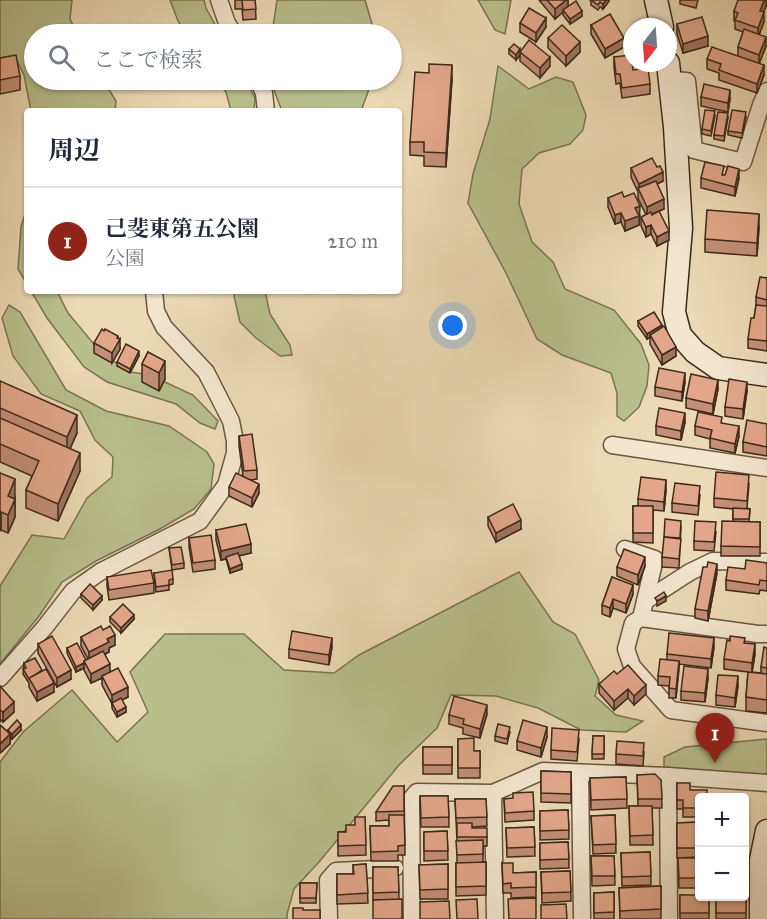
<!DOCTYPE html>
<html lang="ja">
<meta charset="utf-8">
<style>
:root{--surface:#fff;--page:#f6f6f7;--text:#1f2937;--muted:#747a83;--line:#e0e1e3;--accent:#8f2418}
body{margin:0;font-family:"IM FELL Great Primer","Noto Serif JP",serif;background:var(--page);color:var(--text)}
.controls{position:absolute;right:18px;bottom:18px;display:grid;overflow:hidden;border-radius:6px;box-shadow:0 2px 4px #0004}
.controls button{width:54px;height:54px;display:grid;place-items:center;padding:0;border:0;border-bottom:2px solid var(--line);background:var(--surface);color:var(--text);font:30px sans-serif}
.compass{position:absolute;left:623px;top:18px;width:54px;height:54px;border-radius:50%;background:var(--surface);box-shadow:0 2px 4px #0004;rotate:197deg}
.you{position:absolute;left:453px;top:326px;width:21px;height:21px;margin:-15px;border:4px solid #fff;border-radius:50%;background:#1a73e8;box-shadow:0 0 0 9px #1a73e833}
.badge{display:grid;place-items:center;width:39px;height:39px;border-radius:50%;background:var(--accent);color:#fff;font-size:20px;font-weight:700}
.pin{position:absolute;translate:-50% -50px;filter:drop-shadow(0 2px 3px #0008)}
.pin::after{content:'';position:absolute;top:32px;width:21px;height:18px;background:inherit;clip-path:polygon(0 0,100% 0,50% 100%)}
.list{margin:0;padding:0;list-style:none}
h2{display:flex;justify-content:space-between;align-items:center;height:78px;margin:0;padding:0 24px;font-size:26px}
h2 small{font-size:20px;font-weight:400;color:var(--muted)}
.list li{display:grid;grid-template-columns:39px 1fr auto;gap:18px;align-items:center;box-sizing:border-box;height:108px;padding:0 24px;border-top:2px solid var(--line)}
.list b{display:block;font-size:22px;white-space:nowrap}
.list p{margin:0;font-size:20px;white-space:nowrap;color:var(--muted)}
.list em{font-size:20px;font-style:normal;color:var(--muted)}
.icon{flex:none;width:33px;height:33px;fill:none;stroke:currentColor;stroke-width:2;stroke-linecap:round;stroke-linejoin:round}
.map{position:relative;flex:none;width:767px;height:919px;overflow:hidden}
.search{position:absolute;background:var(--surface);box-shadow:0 2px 4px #0004;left:24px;top:24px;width:378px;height:66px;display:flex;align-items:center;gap:15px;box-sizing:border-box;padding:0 21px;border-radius:33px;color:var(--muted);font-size:22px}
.panel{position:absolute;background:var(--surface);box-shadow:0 2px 4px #0004;left:24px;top:108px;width:378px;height:186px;border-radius:6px}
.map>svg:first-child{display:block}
.green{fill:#b8bf8d;stroke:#7a7454;stroke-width:1.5}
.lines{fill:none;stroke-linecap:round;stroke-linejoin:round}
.street-casing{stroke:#695641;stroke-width:19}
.secondary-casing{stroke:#3d2a1a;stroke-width:25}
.street{stroke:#f3e6cf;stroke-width:16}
.secondary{stroke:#f3e6cf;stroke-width:22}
.wall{fill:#c38f78;stroke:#3d2a1a;stroke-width:1.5}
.shaded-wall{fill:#9f7461;stroke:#3d2a1a;stroke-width:1.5}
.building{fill:#e3a68b;stroke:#3d2a1a;stroke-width:1.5}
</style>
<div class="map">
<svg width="767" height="919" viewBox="0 0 767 919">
<rect width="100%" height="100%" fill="#ecd9b5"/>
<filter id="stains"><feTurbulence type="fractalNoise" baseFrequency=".00333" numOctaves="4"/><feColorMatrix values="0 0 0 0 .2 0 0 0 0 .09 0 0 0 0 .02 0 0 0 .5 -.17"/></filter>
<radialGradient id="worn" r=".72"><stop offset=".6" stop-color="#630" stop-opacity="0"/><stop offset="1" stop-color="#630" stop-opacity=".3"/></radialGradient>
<g class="green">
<path d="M0,0H72L70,19L77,34H34V80H103L116,101L115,111H31L24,75L14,55L0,58Z"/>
<path d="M170,0H204L206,8L220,34H186L178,21Z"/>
<path d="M277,0H365L375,34H272Z"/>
<path d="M478,0H511L505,34L495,30Z"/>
<path d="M498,66L529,89L556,77L573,82L586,115L583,130L570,144L539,153L522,169L519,204L532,242L553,262L565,289L614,310L641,344L649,365L647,386L639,407L624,421L617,416V393L611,373L562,355L537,339L506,273L468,203L473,174L490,119Z"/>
<path d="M216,80H245L255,98L254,111H231L226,92Z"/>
<path d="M270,80H370L368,92L361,111H282Z"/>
<path d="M27,208V284L18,269L21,227Z"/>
<path d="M31,291H57L68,313L103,355L131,372L150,375L193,395L218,421L215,429L200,423L176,404L107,382L84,367L47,318Z"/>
<path d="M235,291H265L270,314L290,345L292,355L280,356L256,338L240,322L234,296Z"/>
<path d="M9,305L20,312L66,390L106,411L169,426L207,452L214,464L211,489L194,509L160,529L96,561L62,582L39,616L0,664V586L32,535L64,539L87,498L112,477L113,457L95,440L80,411L41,394L13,356L2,318Z"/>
<path d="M519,572L553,622L575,634L599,680L595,696L616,715L643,721L626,732L581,730L538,708L496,696L451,695L437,728L399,765L319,862L294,889L287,914V919H0V762L23,732L72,690L117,742L148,712L130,672L165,634H244L284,670L334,673L359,655Z"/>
<path d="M767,739V775L664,769V757L685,747Z"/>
</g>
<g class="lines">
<g class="street-casing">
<g id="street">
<path d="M219,0L227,23L234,34"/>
<path d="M258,80L264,93L266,111"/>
<path d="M670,80L687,81L694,150L743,162L761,105L767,91"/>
<path d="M612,445L767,468"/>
<path d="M625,549L655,559L645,601"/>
<path d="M641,618L645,601L690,572L713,561L767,562"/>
<path d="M767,634H758L641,618L633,623L626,649L632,666L671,710L767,723"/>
<path d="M0,678L45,627L73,591L100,572L200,521L226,485L235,453V441L231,421L206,372L164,327L156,311L154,291"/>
<path d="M580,773L582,919"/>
<path d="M668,776L669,919"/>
<path d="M493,793L495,919"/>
<path d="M329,919L328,880L336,871L395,868"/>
<path d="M412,919L411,799L417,792L493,793L543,771L668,776L767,783"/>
</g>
</g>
<g class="secondary-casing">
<g id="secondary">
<path d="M656,0L662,27"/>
<path d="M668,63L675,127L681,228L674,312L680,335L695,352L718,368L767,375"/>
<path d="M761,919V860L767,831"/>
</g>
</g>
<use href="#street" class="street"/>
<use href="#secondary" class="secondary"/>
</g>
<g class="wall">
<path d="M235,0H255L256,19L243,20L242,9H235Z"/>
<path d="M539,0H568V7L582,16L570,24L563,15V12L555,19Z"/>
<path d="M590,0H609V1L603,9L600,7L598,10L591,5V1Z"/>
<path d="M680,0H698L696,8L680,4Z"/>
<path d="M766,0V6L763,12L764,22L759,35L766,46L759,64L764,75L757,93L719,80V73L707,69V59L738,56V47L743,32L735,29V21H734V11Z"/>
<path d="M520,23L546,27L536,42L520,32Z"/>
<path d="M677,24L708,46L683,53L677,34Z"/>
<path d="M591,25L624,47L605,58L591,34Z"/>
<path d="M548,38L580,52L566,66L548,48Z"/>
<path d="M509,49L520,51L550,66L540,78L520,61V55L516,60L509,54Z"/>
<path d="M614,57L633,70L650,84V94L622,98L620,83L616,84L614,67Z"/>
<path d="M0,58L20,76V90L0,94Z"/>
<path d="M452,79L446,167L424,166V156L410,155V142Z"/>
<path d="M701,97L730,99L728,112L701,106Z"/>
<path d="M715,116L711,136L702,134V129Z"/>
<path d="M746,117L742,138L728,135V131Z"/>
<path d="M728,118L724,141L714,139V135Z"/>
<path d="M631,168L663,181L657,184L664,209L652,214L669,240L657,246L651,234L646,237L641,226V217L646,215L638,198V192L631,177Z"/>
<path d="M724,175L739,178L735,196L701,188V178Z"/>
<path d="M624,197L640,215L639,216V225L625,231L621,222L615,224L608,207V198Z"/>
<path d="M759,227L757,256L705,252V239Z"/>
<path d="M767,278V351L748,348V339L754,318L756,305V297Z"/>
<path d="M638,321L662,327L676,356L662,365L650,344V337L647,339L638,326Z"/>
<path d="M104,331L118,339L120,349L112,363L94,353V343Z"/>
<path d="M148,352L165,379L159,391L142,382V364Z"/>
<path d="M139,356L130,373L117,366V362Z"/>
<path d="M0,381L77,433L70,449L80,471L58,521L26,508V490L32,476L0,462Z"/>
<path d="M685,382L682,401L655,396V387Z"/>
<path d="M718,389L713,414L686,408V398Z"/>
<path d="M747,391L743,419L725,416V407Z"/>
<path d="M685,422L681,440L656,435V426Z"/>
<path d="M722,423L739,436L735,453L710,448V439L695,435V426Z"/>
<path d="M767,424V456L743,452V442Z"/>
<path d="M239,436L257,470V479L251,480L259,493L252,507L229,496V487L243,476L239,446Z"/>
<path d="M0,473L15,497V517L8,533L1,530Z"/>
<path d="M749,484L747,508L750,509L749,522H760V556H721V546L733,522V509L714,507V498Z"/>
<path d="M666,490L664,511L653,510V543L633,542V506H638V499Z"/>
<path d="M700,495L698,515L672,512V503Z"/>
<path d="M488,517L521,529L496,542L488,526Z"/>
<path d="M681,526L679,568L662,567V557Z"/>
<path d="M216,530L251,553L239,556L242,569L230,573L226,559L221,560L216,540Z"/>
<path d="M716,532L714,551L694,550V541Z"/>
<path d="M189,538L215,560V569L193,572L189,547Z"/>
<path d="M169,548L184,563V568L172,570Z"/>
<path d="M767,563V591L760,590L759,594L726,590V580L745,569Z"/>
<path d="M645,566L638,585L617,576V567Z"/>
<path d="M154,573L173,579V584L169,585V590L156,592Z"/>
<path d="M717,573L708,621L695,618V609Z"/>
<path d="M107,577L154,583V593L109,600L107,586Z"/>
<path d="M612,577L633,594L626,613L613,608L610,617L602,614V605Z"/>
<path d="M81,594L102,600L93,610L81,598Z"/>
<path d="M110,617L134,619L121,633L110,622Z"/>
<path d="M103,630L115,645L109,648V652L105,654L110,671L128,697L122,700L126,712L117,717L112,708V704L102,685V678L91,683L84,670V668L76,672L67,653V648L86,660L88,659L81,646V637Z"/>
<path d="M745,643L755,654L752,672L761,673V667L767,648V713L746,711V697L748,672L724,669V659Z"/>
<path d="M38,644L71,679L57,687L38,653Z"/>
<path d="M332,647L329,665L289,658V649Z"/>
<path d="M714,647L711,668L679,664L676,698H669V686L658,685V676L667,660V654Z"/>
<path d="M24,663L54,692L37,701L29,687V683L23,674Z"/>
<path d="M617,674L646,694L634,705L628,698L614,710L599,693V684Z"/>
<path d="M708,678L705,702L681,700V691Z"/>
<path d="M0,686L14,712L3,722L0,719V723Z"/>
<path d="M738,686L735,707L716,705V695Z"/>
<path d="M487,714L480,738L463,734V728L449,724V715Z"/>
<path d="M0,725L8,732V730H21L12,739L10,736V744L0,753Z"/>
<path d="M510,732L507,744L495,741V736Z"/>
<path d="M593,736H604V759H592Z"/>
<path d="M547,737L541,757L517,750V741Z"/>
<path d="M458,739L474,751H480V778H458Z"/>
<path d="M579,739L577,761L551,759V750Z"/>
<rect x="423" y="747" width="29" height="27"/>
<path d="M644,752L643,766L616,764V754Z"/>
<path d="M541,771L571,772V803L541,802Z"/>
<path d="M637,775L661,780L662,808H652L653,845H630L629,806H638Z"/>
<path d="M626,777L627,808L591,810L590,778Z"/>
<path d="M677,783L690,790L699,798V817H683V809H677Z"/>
<path d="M404,786L405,855H398V861H371L370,826H389V820L376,821V812Z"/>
<path d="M420,796H448L449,827H421Z"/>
<path d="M455,799H486L487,826L472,827V828L487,837V846H483V862H486V895L456,896V863H457V841Z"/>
<path d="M504,799L534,811V820L505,822Z"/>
<rect x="744" y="804" width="3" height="27"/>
<path d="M568,810L569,839L540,840V811Z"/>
<path d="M615,815L616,853L593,854L591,816Z"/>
<path d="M365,817L366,855L338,856V832H346Z"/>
<path d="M699,822V857L677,858V823Z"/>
<path d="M534,827L535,856L507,857L506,828Z"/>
<path d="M447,831L448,860L424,861V832Z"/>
<path d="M568,842L569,868L540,869V843Z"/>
<path d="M650,852L651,885L622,886L621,853Z"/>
<path d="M591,856H614L615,885L592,886Z"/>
<path d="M678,858H699V888H679Z"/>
<path d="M502,863L513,873L536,872V897L511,898V893H503Z"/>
<path d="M366,864L368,903L337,904V874H353V865Z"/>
<path d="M448,864V899H420L419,865Z"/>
<path d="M373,867H398L399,900H373Z"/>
<path d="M570,871L571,901L542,903L541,872Z"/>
<path d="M300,883H317L316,903H300Z"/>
<path d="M661,886V919H620L619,888Z"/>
<path d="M746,891V919H716V897Z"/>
<path d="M614,892V919H594V893Z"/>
<path d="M680,895L709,897V919H680Z"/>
</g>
<g class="shaded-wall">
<path d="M566,0H568V7L563,10V12L555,19V9Z"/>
<path d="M606,0H609V1L603,9V4Z"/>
<path d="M764,0H766V6L760,21V11Z"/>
<path d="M582,11V16L570,24V19Z"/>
<path d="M764,12V22L758,37V28Z"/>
<path d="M546,18V27L536,42V33Z"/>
<path d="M708,36V46L683,53V44Z"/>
<path d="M766,37V46L759,64V55Z"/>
<path d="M624,38V47L605,58V49Z"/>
<path d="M580,42V52L566,66V56Z"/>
<path d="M520,49V55L516,60V55Z"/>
<path d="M550,57V66L540,78V68Z"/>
<path d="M452,65V79L446,167V153Z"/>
<path d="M764,65V75L757,93V84Z"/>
<path d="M730,90V99L728,112V103Z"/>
<path d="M739,169V178L735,196V187Z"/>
<path d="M663,172V181L640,192L639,189V184Z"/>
<path d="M664,199V209L647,216V207Z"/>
<path d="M640,206L639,225L625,231V221L635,208Z"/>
<path d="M621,213V222L615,224V215Z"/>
<path d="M759,214V227L757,256V243Z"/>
<path d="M651,225V234L646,237V227Z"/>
<path d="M669,231V240L657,246V237Z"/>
<path d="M662,325V330L650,335V337L647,339V334Z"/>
<path d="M118,336V342L120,339V349L112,363V353Z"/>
<path d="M676,347V356L662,365V355Z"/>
<path d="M139,351V356L130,373V369Z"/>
<path d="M165,361V379L159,391V373Z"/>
<path d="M685,373V382L682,401V392Z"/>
<path d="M718,380V389L713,414V404Z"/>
<path d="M747,382V391L743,419V409Z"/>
<path d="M685,413V422L681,440V431Z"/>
<path d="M77,415V433L67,455V437Z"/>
<path d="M739,426V436L735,453V444Z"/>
<path d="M80,453V471L58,521V504Z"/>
<path d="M15,479V497L8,514V496Z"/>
<path d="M666,480V490L664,511V502Z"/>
<path d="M259,484V493L252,507V498Z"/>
<path d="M15,499V517L8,533V515Z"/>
<path d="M1,512V530L0,531V513Z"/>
<path d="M521,520V529L496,542V533Z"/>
<path d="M251,544V553L221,560V551Z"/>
<path d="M645,557V566L638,585V575Z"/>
<path d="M242,564V569L230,573V569Z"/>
<path d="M717,564V573L708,621V611Z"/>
<path d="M633,585V594L626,613V604Z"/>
<path d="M102,596V600L93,610V605Z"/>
<path d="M666,596V601L657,606V601Z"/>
<path d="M613,599V608L610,617V608Z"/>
<path d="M134,615V619L121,633V628Z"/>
<path d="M115,635V645L109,648V652L89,662V652L107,639Z"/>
<path d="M332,638V647L329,665V655Z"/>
<path d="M714,638V647L711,668V659Z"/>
<path d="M755,644V654L752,673V663Z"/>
<path d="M679,661V670L676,698V689Z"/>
<path d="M84,663V668L76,672V667Z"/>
<path d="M110,664V673L102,676V678L91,683V674Z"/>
<path d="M708,669V678L705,702V693Z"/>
<path d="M71,670V679L57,687V678Z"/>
<path d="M738,676V686L735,707V698Z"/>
<path d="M54,683V692L37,701V692Z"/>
<path d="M646,685V694L634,705V696Z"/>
<path d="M128,687V697L112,705V695Z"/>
<path d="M628,689V698L614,710V701Z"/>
<path d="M14,702V712L3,722V712Z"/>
<path d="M487,705V714L480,738V729Z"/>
<path d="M126,707V712L117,717V712Z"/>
<path d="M21,725V730L12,739V734Z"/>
<path d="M547,727V737L541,757V748Z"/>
<path d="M10,734V744L0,753V744Z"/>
</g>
<g class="building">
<path d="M242,0H255L256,9L243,10Z"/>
<path d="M547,0H566L555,9Z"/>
<path d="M591,0H606L603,4L600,2L598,5Z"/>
<path d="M738,0H764L760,11L764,12L758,28L735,20L738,13L734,11Z"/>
<path d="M576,1L582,11L570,19L563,10Z"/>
<path d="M529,8L546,18L536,33L520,23Z"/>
<path d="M610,14L624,38L605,49L591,25Z"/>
<path d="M702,17L708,36L683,44L677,24Z"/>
<path d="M562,25L580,42L566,56L548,38Z"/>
<path d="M744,29L766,37L759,55L738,47Z"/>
<path d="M529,40L550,57L540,68L520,52Z"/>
<path d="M514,44L520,49L516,55L509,49Z"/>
<path d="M712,47L764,65L757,84L719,70L721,64L707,59Z"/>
<path d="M16,55L20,76L0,80V58Z"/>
<path d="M631,55L633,70L648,68L650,84L622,88L620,74H616L614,57Z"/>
<path d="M429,64L452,65L446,153L424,152V142H410L415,72L429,73Z"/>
<path d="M704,84L730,90L728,103L701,97Z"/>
<path d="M705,110L715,111L711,131L702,129Z"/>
<path d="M732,110L746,112L742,133L728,131Z"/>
<path d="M718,112L728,113L724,136L714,135Z"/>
<path d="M652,158L657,167L660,166L663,172L639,184L631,168Z"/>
<path d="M705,162L724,166L722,175H725L728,166L739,169L735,187L701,178Z"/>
<path d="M656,181L664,199L647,207L638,188Z"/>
<path d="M622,192L624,197L634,193L640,206L635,208L639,216L625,221L621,213L615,215L608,198Z"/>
<path d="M707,210L759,214L757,243L705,239Z"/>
<path d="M659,211L669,231L657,237L651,225L646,227L641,217L651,212L652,215Z"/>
<path d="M760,277L767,278V300L756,297Z"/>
<path d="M756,305L767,306V341L748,339L751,318H754Z"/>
<path d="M654,312L662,325L647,334L638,321Z"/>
<path d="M664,326L676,347L662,355L650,335Z"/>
<path d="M102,329L104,331L105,329L118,336L117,338L120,339L112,353L94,343Z"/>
<path d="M126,344L139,351L130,369L117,362Z"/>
<path d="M148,352L165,361L159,373L142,364Z"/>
<path d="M659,368L685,373L682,392L655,387Z"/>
<path d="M691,374L718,380L713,404L686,398Z"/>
<path d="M729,379L747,382L743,409L725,407Z"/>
<path d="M0,381L77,415L67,437L0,408Z"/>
<path d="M659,408L685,413L681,431L656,426Z"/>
<path d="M698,412L722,417L721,423L739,426L735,444L710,438L712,430L695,426Z"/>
<path d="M0,418L80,453L58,504L26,490L39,461L0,444Z"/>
<path d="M747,420L767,424V447L743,442Z"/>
<path d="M252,434L257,470L244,471L239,436Z"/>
<path d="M716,472L749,475L747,501L714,498Z"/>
<path d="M0,473L15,479L8,496L15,499L8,515L1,512L0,513Z"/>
<path d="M236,473L259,484L252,498L229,487Z"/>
<path d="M641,477L666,480L664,502L638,499Z"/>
<path d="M675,483L700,486L698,506L672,503Z"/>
<path d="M513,504L521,520L496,533L488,517Z"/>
<rect x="633" y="506" width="20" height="27"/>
<path d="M733,508L750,509L749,519H733Z"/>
<path d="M665,519L681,521L680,538L664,537Z"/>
<path d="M695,521L716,522L714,542L694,541Z"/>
<path d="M722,521L760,522V547L721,546Z"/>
<path d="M246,524L251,544L221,551L216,530Z"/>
<path d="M211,535L215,560L193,563L189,538Z"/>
<path d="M664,537L681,539L679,559L662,557Z"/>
<path d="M181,547L184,563L172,565L169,548Z"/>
<path d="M624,549L645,557L638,575L617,567Z"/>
<path d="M238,553L242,564L230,569L226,557Z"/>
<path d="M746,560L767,563V581L760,580L759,585L726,580L728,567L745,569Z"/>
<path d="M708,562L717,564L708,611L695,609L703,567H707Z"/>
<path d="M151,570L154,583L109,590L107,577Z"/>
<path d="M172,570L173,579L169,580V585L156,587L154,573Z"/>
<path d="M612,577L633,585L626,604L613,599L610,608L602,605Z"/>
<path d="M90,584L102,596L93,605L81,594Z"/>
<path d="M664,592L666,596L657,601L655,598Z"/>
<path d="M123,604L134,615L121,628L110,617Z"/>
<path d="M101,626L103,630L110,626L115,635L107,639L109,642L89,652L81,637Z"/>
<path d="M292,631L332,638L329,655L289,649Z"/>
<path d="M669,633L714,638L711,659L667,654Z"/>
<path d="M52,636L71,670L57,678L38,644Z"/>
<path d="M730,636L745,638L744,643L755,644L752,663L724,659L727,640L730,641Z"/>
<path d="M77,643L86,660L84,661V663L76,667L67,648Z"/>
<path d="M764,647L767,648V668L761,667Z"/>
<path d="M103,651L110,664L91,674L84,661Z"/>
<path d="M35,658L42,670L29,679L23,669L26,668L24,663Z"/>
<path d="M660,659L679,661L676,689L669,688L670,677L658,676Z"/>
<path d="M628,665L646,685L634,696L628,689L614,701L599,684L614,671L617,674Z"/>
<path d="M684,666L708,669L705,693L681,691Z"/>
<path d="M118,668L128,687L112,695L102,676Z"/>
<path d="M46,669L54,683L37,692L29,678Z"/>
<path d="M748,672L767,674V700L746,697Z"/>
<path d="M718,675L738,676L735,698L716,695Z"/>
<path d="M0,686L14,702L3,712L0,710Z"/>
<path d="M454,696L487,705L480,729L463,724L464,719L449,715Z"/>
<path d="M121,698L126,707L117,712L112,703Z"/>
<path d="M17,720L21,725L12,734L8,730Z"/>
<path d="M523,720L547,727L541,748L517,741Z"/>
<path d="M498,724L510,727L507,739L495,736Z"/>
<path d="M0,725L10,734L0,744Z"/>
<path d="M552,728L579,730L577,752L551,750Z"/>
<path d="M593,736H604V754H592Z"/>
<path d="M474,738V751H480V768H458V739Z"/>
<path d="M617,741L644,743L643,756L616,754Z"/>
<rect x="423" y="747" width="29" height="18"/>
<path d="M541,771L571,772V794L541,793Z"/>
<path d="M655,774L661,780L662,799H638L637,775Z"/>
<path d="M626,777L627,799L591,800L590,778Z"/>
<path d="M677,783H690V790H707V798H699V808H683V800H677Z"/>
<path d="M393,786H404V811L376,812Z"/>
<path d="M533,792L534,811L505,813L504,799L513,798V793Z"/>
<path d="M420,796H448L449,817L421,818Z"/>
<path d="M455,799H486L487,817L456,818Z"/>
<rect x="744" y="804" width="3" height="17"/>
<path d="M629,806H652L653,835L630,836Z"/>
<path d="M568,810L569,830L540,831V811Z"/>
<path d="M389,815H404L405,845L398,846V851L371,852L370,826H389Z"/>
<path d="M615,815L616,844L593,845L591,816Z"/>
<path d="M355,817H365L366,845L338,846V832H346V825H355Z"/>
<path d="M699,822V848H677V823Z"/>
<path d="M457,823H472V828H487V837H457Z"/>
<path d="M534,827L535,847L507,848L506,828Z"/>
<path d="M447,831L448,851H424V832Z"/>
<path d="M483,840V854L457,855L456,841Z"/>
<path d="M568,842L569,859L540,860V843Z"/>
<path d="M650,852L651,876L622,877L621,853Z"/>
<path d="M591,856H614L615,876H592Z"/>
<path d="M678,858H699V878H679Z"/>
<path d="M486,862V886L456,887V863Z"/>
<path d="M502,863H513V873L536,872V887L511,888V883L503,884Z"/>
<path d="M366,864L368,893L337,895V874H354L353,865Z"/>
<path d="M448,864V889L420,890L419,865Z"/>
<path d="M373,867H398L399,892L373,893Z"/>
<path d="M570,871L571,892L542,893L541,872Z"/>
<path d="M300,883H317L316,898H300Z"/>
<path d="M661,886V909L620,911L619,888Z"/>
<path d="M744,891H746V913H716V897H744Z"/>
<path d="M614,892V912L594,913V893Z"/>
<path d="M680,895H699V897H709V913H680Z"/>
<path d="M536,898V919H509L508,899Z"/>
<path d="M402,899V919H373V900Z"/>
<path d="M477,899L478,919H457L456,900Z"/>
<path d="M449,901L450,919H420V902Z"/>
<path d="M566,904L567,919H541V905Z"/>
<path d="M293,908H303V910H320V919H293Z"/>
</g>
<rect width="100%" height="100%" filter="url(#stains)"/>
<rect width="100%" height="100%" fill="url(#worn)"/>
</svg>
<div class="controls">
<button>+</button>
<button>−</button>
</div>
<svg class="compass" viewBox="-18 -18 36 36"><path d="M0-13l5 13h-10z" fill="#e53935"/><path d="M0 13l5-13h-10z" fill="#747a83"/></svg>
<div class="you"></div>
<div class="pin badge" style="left:715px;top:763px">1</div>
<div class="search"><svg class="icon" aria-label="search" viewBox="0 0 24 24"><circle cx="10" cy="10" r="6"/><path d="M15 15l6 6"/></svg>ここで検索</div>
<section class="panel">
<h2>周辺<small></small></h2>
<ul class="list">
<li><span class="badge">1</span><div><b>己斐東第五公園</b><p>公園</p></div><em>210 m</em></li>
</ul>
</section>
</div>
